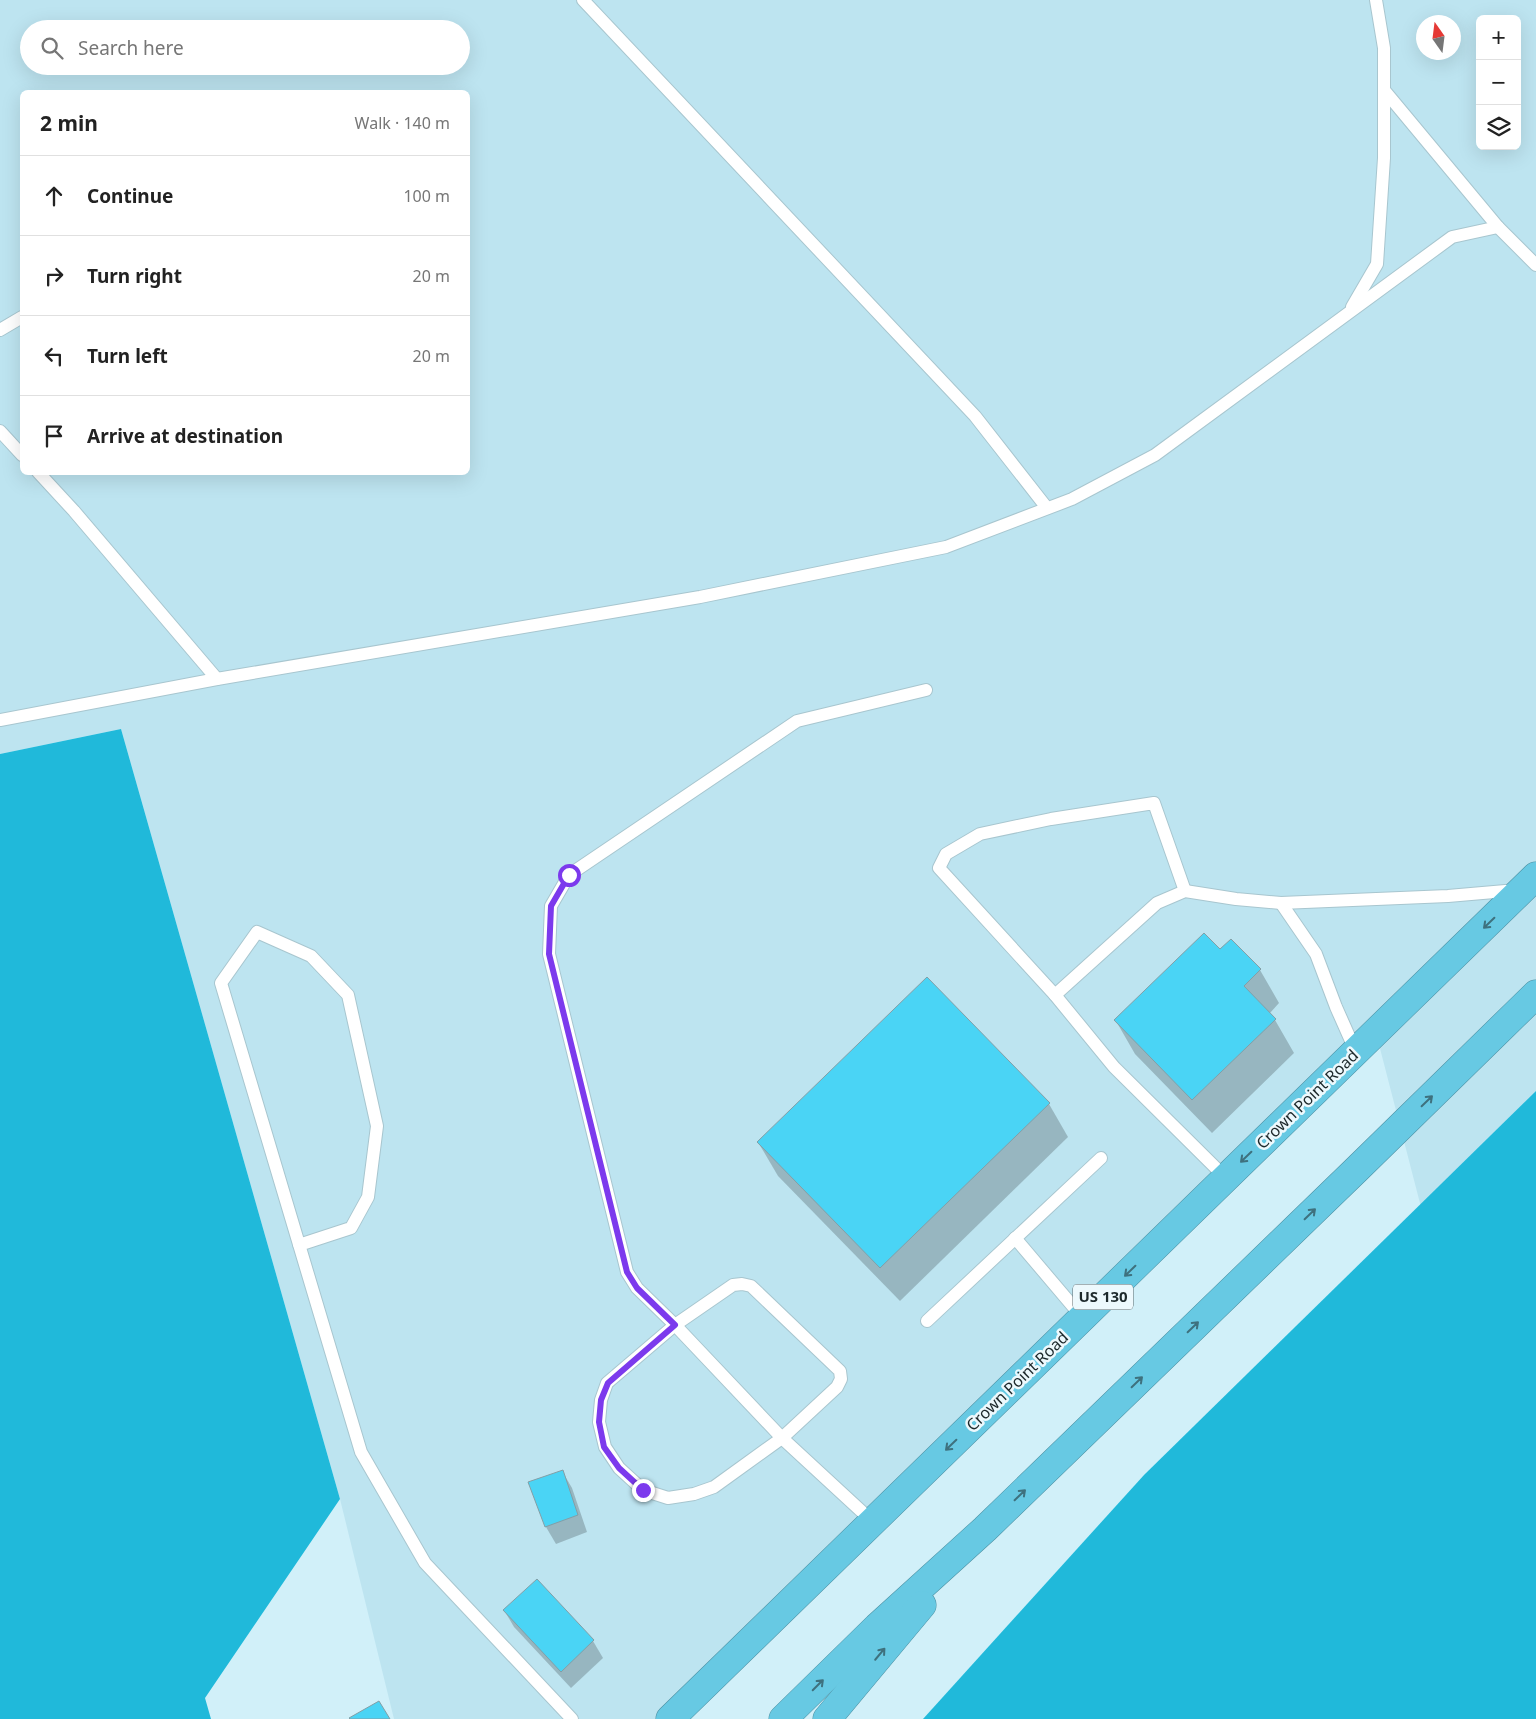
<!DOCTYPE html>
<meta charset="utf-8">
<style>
:root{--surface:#fff;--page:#f2f2f2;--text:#222;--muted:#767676;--line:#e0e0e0}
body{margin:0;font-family:"Noto Sans",sans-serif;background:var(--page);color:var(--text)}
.controls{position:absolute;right:15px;top:15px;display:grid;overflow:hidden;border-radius:8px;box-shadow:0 5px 20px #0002}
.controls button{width:45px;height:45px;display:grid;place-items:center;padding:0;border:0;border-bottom:1px solid var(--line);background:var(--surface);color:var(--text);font:25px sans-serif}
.compass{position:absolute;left:1416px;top:15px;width:45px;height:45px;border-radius:50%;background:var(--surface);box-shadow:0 5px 20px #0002;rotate:346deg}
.stop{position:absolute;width:15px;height:15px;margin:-11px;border:4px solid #7c3aed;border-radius:50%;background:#fff}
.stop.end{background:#7c3aed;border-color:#fff;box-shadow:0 1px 5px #0008}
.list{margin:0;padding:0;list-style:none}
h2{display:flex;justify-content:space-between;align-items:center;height:65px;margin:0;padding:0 20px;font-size:21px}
h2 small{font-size:16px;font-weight:400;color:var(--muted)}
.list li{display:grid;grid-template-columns:32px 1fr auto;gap:15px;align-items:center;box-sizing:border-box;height:80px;padding:0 20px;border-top:1px solid var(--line)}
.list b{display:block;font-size:19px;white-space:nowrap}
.list em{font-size:16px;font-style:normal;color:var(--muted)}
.icon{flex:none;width:28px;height:28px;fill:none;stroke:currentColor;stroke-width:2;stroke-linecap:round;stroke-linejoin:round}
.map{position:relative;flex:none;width:1536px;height:1719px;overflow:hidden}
.search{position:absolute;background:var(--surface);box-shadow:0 5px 20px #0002;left:20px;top:20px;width:450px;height:55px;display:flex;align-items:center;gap:12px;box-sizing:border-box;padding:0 18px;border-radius:28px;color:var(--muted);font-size:19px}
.panel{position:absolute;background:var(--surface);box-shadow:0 5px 20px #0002;left:20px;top:90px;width:450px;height:385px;border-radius:8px}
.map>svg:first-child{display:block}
.built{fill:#bde4f0;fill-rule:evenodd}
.forest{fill:#20b9da}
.shadow{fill:#0003}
.building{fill:#4ad4f5;stroke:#829fa7}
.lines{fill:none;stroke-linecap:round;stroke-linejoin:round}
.lane-casing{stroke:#a8c6cf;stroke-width:14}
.highway-casing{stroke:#4d91a3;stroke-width:29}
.lane{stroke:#fff;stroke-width:12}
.highway{stroke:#67c9e3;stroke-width:28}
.oneway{stroke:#3e717e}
.route{stroke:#7c3aed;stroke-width:6}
.labels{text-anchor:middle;stroke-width:5;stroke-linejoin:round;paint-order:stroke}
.shield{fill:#edf9fd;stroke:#5b676b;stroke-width:1}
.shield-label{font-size:15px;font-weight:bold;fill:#1d292c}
.street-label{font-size:16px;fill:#1d292c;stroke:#edf9fd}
</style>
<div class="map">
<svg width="1536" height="1719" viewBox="0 0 1536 1719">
<rect width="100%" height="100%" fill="#d1f0f9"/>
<path class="built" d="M0,0H1536V1652L1376,1033L670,1719H394L340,1499L121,729L0,754ZM1480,19H1517V146H1480ZM1424,22H1454V52H1424ZM29,29H461V66H29ZM22,92H468V472H22Z"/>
<g class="forest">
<path d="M121,729L340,1499L205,1698L211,1719H0V754Z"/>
<path d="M1536,1091V1719H923L1144,1475Z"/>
</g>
<g class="shadow">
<path d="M1220,951L1260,970L1279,1003L1269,1014L1275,1020L1294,1053L1212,1133L1135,1054L1116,1021Z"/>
<path d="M1049,1104L1068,1137L900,1301L778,1176L758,1142Z"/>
<path d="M562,1471L572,1488L587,1532L556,1544L546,1527L530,1483Z"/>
<path d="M537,1581L593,1641L603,1658L571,1688L514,1627L504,1610Z"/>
</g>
<g class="building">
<path d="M1204,933L1220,949L1231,939L1261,969L1244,986L1276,1019L1192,1100L1114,1020Z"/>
<path d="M927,977L1050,1103L880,1268L757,1142Z"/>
<path d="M563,1470L578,1515L545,1527L528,1482Z"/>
<path d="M537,1579L594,1640L561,1672L503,1610Z"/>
<path d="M379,1701L390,1719H350L349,1718Z"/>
</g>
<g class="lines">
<g class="lane-casing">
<g id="lane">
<path d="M583,0L975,416L1047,508"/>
<path d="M1384,90L1498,227L1536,265"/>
<path d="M1352,307L1377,264L1384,158V48L1376,0"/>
<path d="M0,330L22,317"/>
<path d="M0,431L22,455"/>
<path d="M38,472L74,511L217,679"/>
<path d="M0,720L217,679L700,597L946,547L1072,499L1155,455L1452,237L1498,227"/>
<path d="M1281,903L1316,954L1336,1007L1356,1052"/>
<path d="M1055,995L939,868L946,854L980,834L1051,819L1154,803L1185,891"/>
<path d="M1225,1177L1114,1067L1055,995L1157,903L1185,891L1236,899L1281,903L1448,896L1517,890"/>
<path d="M1015,1238L1082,1317"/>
<path d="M299,1245L351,1228L368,1197L377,1126L348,995L311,956L257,932L221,983L361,1452L425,1563L572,1719"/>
<path d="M742,1284L751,1286L840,1371L841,1379L837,1387L782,1438L714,1487L694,1494L668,1498L643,1490L619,1468L605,1447L599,1422L601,1400L607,1383L675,1325L733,1285Z"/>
<path d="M927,1321L1101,1158"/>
<path d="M873,1522L782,1438L675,1325L637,1288L627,1272L549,954L551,906L569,875L797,721L926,690"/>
</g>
</g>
<g class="highway-casing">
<g id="highway">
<path d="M670,1719L1536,876"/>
<path d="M783,1719L877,1627L985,1529L1356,1170L1536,994"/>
<path d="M827,1719L922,1605"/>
</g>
</g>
<use href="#lane" class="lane"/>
<use href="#highway" class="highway"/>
</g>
<defs><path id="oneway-shaft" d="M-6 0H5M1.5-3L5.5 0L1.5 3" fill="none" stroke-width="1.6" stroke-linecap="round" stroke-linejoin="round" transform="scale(1.25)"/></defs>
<g class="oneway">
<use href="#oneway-shaft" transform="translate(1489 923) rotate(136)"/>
<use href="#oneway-shaft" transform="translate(1427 1101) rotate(-44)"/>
<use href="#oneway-shaft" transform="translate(1246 1157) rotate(136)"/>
<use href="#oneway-shaft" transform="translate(1310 1214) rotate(-44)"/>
<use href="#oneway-shaft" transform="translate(1130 1271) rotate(136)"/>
<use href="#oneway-shaft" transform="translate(1193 1327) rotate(-44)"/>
<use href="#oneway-shaft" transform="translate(1137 1382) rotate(-44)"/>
<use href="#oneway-shaft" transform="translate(951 1445) rotate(136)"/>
<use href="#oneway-shaft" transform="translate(1020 1495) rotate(-44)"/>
<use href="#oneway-shaft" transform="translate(880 1654) rotate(-50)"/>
<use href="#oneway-shaft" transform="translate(818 1685) rotate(-45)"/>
</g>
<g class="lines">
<path class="route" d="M569,875L551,906L549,954L627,1272L637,1288L675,1325L608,1383L601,1400L599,1422L604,1447L619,1468L643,1490"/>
</g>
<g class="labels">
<rect class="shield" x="1073" y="1284.5" width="60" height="25" rx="4"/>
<g class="shield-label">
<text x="1103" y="1302">US 130</text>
</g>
<g class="street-label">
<text transform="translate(1307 1099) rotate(-44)" y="6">Crown Point Road</text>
<text transform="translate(1017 1381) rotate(-44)" y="6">Crown Point Road</text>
</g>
</g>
</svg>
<div class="controls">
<button>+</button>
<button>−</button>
<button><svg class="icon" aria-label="layers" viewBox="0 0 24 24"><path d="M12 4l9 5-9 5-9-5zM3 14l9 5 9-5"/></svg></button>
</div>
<svg class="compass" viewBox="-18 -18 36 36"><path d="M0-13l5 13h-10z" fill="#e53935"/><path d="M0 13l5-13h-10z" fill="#767676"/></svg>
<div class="stop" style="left:569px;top:875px"></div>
<div class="stop end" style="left:643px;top:1490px"></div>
<div class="search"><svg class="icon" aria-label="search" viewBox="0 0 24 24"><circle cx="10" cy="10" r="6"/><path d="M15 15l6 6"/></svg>Search here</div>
<section class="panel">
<h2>2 min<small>Walk · 140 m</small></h2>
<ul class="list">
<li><svg class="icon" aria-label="ahead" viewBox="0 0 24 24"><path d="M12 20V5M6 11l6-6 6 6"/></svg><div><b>Continue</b></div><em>100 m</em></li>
<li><svg class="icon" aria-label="right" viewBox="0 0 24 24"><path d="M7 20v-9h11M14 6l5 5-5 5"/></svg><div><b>Turn right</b></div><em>20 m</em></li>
<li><svg class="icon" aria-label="left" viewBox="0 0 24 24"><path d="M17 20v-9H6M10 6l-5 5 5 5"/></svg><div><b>Turn left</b></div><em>20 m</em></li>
<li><svg class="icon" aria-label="arrive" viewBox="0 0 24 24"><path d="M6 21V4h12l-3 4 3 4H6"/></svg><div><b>Arrive at destination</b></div></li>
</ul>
</section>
</div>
